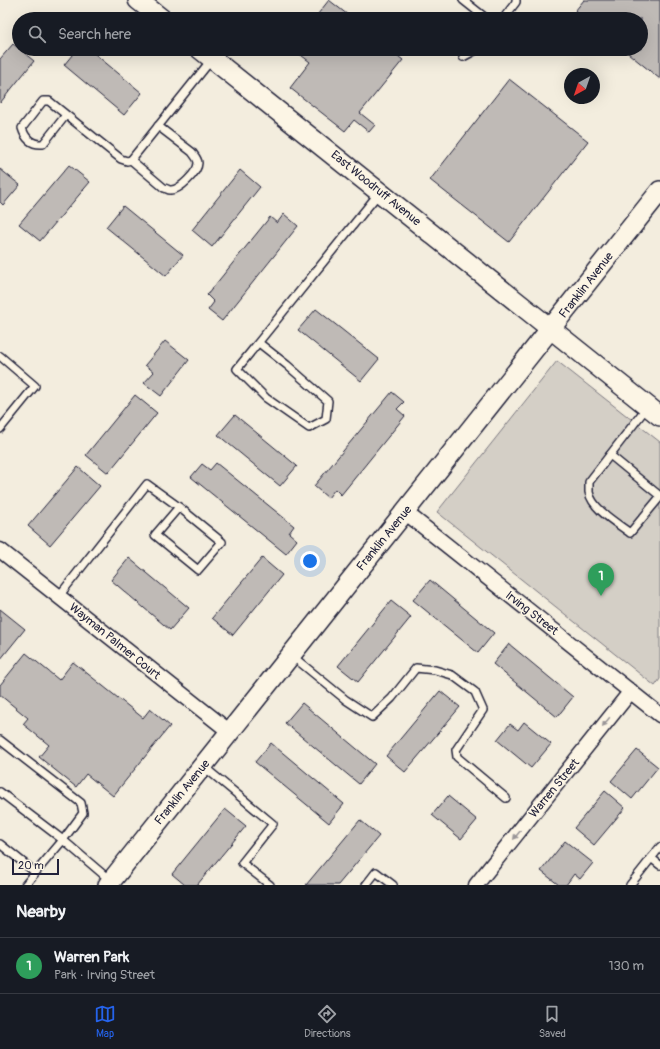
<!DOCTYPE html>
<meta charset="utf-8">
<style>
:root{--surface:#171b24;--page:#242831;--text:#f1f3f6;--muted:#9ea1a6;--line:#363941;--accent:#2563eb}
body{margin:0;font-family:Pangolin,sans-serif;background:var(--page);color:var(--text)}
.compass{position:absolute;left:564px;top:68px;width:36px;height:36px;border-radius:50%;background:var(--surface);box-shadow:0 4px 16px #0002;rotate:220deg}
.scale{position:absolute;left:12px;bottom:10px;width:47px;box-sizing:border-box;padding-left:4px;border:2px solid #22223b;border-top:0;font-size:11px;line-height:14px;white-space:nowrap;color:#22223b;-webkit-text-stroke:3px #fcf5e5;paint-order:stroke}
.you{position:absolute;left:310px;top:561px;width:14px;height:14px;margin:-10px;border:3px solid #fff;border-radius:50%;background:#1a73e8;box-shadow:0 0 0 6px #1a73e833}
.badge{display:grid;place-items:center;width:26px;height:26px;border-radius:50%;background:var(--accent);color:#fff;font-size:13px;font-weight:700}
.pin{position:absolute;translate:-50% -33px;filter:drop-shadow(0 1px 2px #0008)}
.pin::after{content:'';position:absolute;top:21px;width:14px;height:12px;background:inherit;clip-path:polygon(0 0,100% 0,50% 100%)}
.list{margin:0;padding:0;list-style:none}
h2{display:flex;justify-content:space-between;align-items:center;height:52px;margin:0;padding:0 16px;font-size:17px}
h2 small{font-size:13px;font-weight:400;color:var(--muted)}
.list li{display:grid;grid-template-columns:26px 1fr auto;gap:12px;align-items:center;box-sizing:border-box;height:56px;padding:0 16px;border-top:1px solid var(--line)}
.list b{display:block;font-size:15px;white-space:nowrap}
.list p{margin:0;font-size:13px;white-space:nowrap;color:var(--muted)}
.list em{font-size:13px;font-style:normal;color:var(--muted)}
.icon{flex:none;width:22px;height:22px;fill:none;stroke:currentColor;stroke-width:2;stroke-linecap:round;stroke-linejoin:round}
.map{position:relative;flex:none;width:660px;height:885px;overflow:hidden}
.search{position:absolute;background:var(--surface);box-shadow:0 4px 16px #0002;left:12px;right:12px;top:12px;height:44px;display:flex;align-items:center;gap:10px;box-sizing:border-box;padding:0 14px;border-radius:22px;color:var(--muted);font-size:15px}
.sheet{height:108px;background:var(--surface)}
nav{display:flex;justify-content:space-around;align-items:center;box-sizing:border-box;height:56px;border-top:1px solid var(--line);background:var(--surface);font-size:11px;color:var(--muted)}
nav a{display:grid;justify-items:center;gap:2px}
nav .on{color:var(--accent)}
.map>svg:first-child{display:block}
.green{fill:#d4cfc6;stroke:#7b7880}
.building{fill:#bfbab6;stroke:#22223b}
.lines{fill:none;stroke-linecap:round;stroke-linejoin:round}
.lane-casing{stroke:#22223b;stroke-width:10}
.street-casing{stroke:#22223b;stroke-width:17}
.secondary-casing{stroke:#22223b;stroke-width:22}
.lane{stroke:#fcf5e5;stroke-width:7}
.street{stroke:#fcf5e5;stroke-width:14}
.secondary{stroke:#fcf5e5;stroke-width:19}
.oneway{fill:#9a9698}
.labels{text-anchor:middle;stroke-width:3;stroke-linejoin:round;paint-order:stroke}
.street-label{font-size:12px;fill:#22223b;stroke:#fcf5e5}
</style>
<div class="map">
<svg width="660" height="885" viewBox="0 0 660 885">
<rect width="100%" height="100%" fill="#f3edde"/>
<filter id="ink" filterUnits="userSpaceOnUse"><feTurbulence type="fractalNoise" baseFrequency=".025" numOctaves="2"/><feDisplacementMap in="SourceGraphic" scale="8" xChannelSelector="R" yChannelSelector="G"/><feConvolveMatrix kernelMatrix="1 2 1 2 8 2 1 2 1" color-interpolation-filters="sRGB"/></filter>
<g filter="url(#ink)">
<path class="green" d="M557,361L660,442V679L655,686L437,512Z"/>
<g class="building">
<path d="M329,0L353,19H314Z"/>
<path d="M584,0H660V79L623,49H641V19H585L575,11Z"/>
<path d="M13,44L34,61L0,103V59Z"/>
<path d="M77,49H89L142,93L124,115L64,65Z"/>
<path d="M293,49H374L378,53L381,49H389L403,60L360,113L375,125L369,132L354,120L345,131L290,88L310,62Z"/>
<path d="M509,79L588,141L509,242L430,180Z"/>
<path d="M69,165L90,182L40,241L19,224Z"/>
<path d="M0,169L20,185L3,205L0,202Z"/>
<path d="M240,170L260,187L212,247L192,230Z"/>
<path d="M123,206L183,255L166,276L106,227Z"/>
<path d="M284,214L298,226L222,321L208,310L214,302L207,295L270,217L277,223Z"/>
<path d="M316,309L379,359L361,381L298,330Z"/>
<path d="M165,341L189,360L161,396L144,383L154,372L145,365Z"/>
<path d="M392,392L404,402L397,409L405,416L341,495L335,489L328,498L314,486Z"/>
<path d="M135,395L157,413L108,473L86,455Z"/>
<path d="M235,415L297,466L280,486L218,435Z"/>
<path d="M216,463L294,526L289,533L297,540L286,554L191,477L202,464L210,470Z"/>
<path d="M78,467L100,486L50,545L28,526Z"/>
<path d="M129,558L189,608L170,630L111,580Z"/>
<path d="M262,558L282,575L233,635L212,618Z"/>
<path d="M430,580L494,633L478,653L413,600Z"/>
<path d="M391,601L411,617L358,682L338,666Z"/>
<path d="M0,609L25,629L0,660Z"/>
<path d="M509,644L573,697L557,717L493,664Z"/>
<path d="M26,653L59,680L73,662L143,718L150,709L170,726L113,796L86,774L76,787L39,757L49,745L23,724L28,718L0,695V685Z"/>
<path d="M440,691L460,707L405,772L386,756Z"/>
<path d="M302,703L375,764L359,784L285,723Z"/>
<path d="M524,722L551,744L531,768L497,740L510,724L518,730Z"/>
<path d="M271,743L344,804L329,823L255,762Z"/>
<path d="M637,750L658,767L632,799L611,781Z"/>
<path d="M605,791L625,808L594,845L574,828Z"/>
<path d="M448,796L477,820L461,839L432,815Z"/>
<path d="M225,809L246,826L197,885H185L172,874Z"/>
<path d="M360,820L379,836L338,885H306Z"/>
<path d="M565,841L593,863L580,879L574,874L566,885H559L541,871Z"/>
</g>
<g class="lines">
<g class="lane-casing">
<g id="lane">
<path d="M463,0L487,19"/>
<path d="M503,19L516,2V0"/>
<path d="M463,57L478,49"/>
<path d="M66,115L43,144C31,145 25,138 22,128L43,101H49L121,159L127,161L131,160L212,59"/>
<path d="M131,160L164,188C166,188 168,190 170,190C179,191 198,172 198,163C198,159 194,155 192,152L158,126"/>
<path d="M259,343L287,365L328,401L326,419L309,428L266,398L237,369C284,311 331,252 379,193"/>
<path d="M0,356L35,386L0,429"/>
<path d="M647,407L589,482C589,485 589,489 589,492C592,509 617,523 630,533L660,497"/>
<path d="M610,455L660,496"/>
<path d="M59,596L147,484L179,507L222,542L198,570L155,535L179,507"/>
<path d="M291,655L346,700L372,717L392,698L416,668L435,670L452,675L475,692L483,710L456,750L457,757L506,798"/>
<path d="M0,740L81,803L83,813L63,840L0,792"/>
<path d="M203,766L273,824L242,863L270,885"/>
<path d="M0,844L35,872"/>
<path d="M651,858L660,865"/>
<path d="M25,885L63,840L111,881"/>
<path d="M366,885L376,872L393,885"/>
<path d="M630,885L660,847"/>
</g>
</g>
<g class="street-casing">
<g id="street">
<path d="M405,512L660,715"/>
<path d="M0,550L230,732"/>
<path d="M476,885L631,691"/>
</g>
</g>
<g class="secondary-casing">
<g id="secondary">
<path d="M138,0L162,19"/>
<path d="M200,49C354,171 507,294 660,416"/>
<path d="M108,885L660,191"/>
</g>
</g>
<use href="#lane" class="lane"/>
<use href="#street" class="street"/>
<use href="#secondary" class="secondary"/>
</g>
<defs><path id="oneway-solid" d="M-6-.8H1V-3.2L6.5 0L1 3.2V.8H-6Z"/></defs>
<g class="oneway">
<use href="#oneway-solid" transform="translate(606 722) rotate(129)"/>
<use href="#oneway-solid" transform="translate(517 835) rotate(129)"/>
</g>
</g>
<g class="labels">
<g class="street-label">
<text transform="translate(376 188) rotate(39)" y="4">East Woodruff Avenue</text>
<text transform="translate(586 285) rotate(-52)" y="4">Franklin Avenue</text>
<text transform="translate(384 538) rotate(-51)" y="4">Franklin Avenue</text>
<text transform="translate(532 613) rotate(38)" y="4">Irving Street</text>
<text transform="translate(115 641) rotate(39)" y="4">Wayman Palmer Court</text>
<text transform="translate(554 788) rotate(-51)" y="4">Warren Street</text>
<text transform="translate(182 792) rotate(-51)" y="4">Franklin Avenue</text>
</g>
</g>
</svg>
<svg class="compass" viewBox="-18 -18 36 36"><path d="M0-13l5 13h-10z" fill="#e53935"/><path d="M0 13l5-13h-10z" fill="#9ea1a6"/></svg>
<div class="scale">20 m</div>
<div class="you"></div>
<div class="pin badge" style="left:601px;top:596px;background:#2e9e5b">1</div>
<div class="search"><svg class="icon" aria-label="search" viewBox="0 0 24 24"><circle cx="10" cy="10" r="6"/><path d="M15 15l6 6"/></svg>Search here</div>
</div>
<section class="sheet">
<h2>Nearby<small></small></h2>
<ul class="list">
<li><span class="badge" style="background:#2e9e5b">1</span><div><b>Warren Park</b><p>Park · Irving Street</p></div><em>130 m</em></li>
</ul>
</section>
<nav>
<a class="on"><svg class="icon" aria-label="map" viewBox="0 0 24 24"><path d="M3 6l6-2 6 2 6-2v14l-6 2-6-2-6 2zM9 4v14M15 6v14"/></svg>Map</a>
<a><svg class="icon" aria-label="directions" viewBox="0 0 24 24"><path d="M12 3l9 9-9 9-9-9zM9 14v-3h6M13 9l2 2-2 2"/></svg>Directions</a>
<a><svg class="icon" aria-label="saved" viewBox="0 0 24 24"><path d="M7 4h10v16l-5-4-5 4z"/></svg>Saved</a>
</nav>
